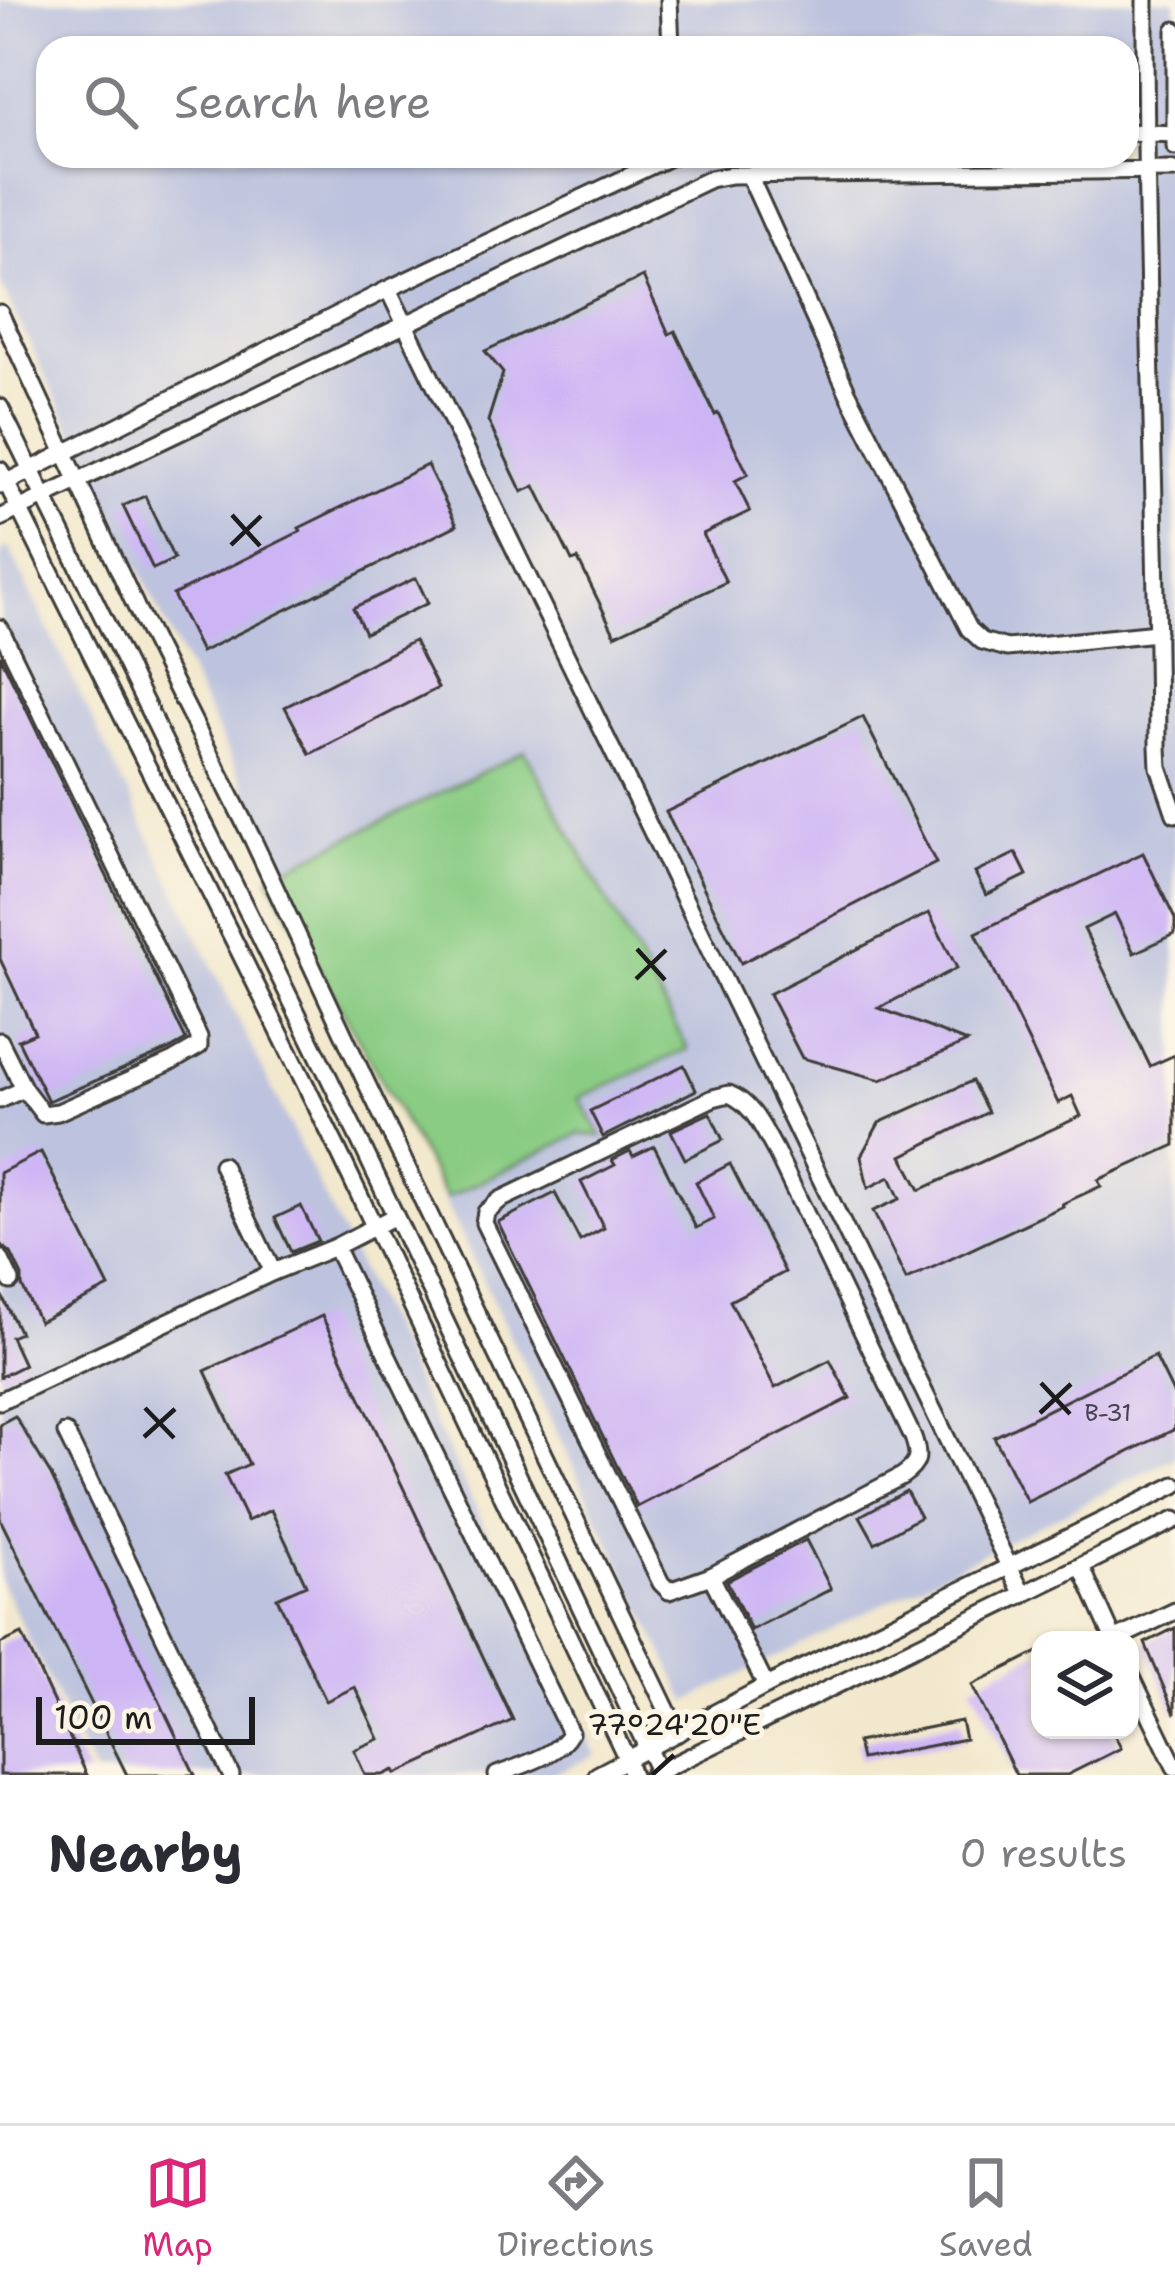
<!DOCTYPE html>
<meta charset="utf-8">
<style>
:root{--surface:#fff;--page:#f2f2f3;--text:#2b2b33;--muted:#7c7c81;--line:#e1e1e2;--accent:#db2777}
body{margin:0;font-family:"Shantell Sans",sans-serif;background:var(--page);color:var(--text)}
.controls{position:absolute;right:36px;bottom:36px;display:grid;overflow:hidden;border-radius:24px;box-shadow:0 3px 9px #0004}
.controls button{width:108px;height:108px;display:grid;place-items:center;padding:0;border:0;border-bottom:3px solid var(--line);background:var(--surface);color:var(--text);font:60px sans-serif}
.scale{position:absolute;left:36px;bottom:30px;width:219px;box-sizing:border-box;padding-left:12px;border:6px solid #1c1c1c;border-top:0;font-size:33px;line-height:42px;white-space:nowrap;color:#1c1c1c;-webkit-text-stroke:9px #fcf5e5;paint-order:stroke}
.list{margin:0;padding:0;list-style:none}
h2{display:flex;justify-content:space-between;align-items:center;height:156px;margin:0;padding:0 48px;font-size:51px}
h2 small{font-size:39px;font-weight:400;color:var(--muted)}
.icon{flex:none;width:66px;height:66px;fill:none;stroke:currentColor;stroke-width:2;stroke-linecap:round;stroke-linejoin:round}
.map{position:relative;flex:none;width:1175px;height:1775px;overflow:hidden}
.search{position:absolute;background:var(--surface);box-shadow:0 3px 9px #0004;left:36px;right:36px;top:36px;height:132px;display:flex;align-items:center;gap:30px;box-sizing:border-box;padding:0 42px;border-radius:36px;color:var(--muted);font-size:45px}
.sheet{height:348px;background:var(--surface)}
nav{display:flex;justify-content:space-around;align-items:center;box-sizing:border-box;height:168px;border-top:3px solid var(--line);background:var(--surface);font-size:33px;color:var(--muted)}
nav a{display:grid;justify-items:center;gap:6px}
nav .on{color:var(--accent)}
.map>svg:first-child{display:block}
.industrial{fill:#bdc3de;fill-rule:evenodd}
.green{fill:#8acc84;stroke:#537450;stroke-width:3}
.building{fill:#cdb5f5}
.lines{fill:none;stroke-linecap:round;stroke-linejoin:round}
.minor-casing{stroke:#3c3b37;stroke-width:21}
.minor{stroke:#fff;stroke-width:15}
.ticks{fill:none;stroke:#1c1c1c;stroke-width:4.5}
.labels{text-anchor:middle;stroke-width:10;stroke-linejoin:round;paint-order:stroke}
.number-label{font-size:24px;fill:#484252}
.ticks-label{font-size:30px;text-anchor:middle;fill:#1c1c1c;stroke:#fcf5e5;stroke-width:10;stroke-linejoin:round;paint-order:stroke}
</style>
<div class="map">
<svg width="1175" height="1775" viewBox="0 0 1175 1775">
<rect width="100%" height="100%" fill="#fcf5e5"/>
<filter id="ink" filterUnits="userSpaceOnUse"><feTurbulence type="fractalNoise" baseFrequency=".00833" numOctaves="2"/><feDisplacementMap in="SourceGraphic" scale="24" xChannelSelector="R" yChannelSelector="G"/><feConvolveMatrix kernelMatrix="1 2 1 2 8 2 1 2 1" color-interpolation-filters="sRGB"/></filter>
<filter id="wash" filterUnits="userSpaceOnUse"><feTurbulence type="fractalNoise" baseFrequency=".004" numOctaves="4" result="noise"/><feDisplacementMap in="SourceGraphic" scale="48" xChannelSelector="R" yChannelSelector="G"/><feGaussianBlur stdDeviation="2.7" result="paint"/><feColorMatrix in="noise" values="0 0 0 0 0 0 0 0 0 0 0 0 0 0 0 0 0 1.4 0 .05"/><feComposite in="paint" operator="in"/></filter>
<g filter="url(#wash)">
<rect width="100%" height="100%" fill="#f2e8cd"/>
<g class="industrial">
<path d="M0,0H1175V1457L687,1702L0,282ZM48,48H1127V156H48Z"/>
<path d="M9,548L596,1755L551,1775H95L0,1580V551Z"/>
</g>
<path class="green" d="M525,751L688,1049L579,1098L602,1136L580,1134L446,1198L269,877Z"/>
<g id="blocks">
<g class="building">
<path d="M643,277L669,334L675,331L715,415L718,413L748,474L735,481L750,511L703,534L726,582L615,635L578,559L572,561L535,486L522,492L488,421L503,373L485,351Z"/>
<path d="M427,465L457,525L201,652L173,595L301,531L299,528Z"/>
<path d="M145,496L174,559L153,569L123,506Z"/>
<path d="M416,578L428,603L365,633L353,608Z"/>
<path d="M414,641L438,688L310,754L285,707Z"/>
<path d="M0,655L186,1040L168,1050L48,1101L18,1040L35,1033L0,959Z"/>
<path d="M863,717L936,863L741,963L666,812Z"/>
<path d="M1016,853L1027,875L986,895L975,873Z"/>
<path d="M1143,853L1175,919V934L1134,953L1115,914L1084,929L1150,1066L1175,1055V1145L1098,1180L1101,1186L1062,1204L1063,1206L906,1280L873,1211L900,1199L890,1177L868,1188L861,1156L879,1123L972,1081L988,1112L902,1156L920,1190L1081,1116L1072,1096L1058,1103L976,933Z"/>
<path d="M929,913L957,968L879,1008L967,1042L881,1080L802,1058L769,994Z"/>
<path d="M684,1065L696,1090L603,1137L590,1111Z"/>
<path d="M710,1113L723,1140L685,1159L671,1131Z"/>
<path d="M654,1146L696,1228L714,1219L696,1182L730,1164L785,1272L730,1301L775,1388L830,1360L850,1398L637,1507L498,1222L555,1193L580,1241L604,1228L581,1182L615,1165L612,1160L630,1151L633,1156Z"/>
<path d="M41,1152L109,1287L39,1322L22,1286V1276L11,1253L0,1244V1173Z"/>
<path d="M301,1206L318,1241L291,1252L275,1218Z"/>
<path d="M0,1292L20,1333L11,1337L24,1365L0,1377Z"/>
<path d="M322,1316L513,1720L396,1774L394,1770L383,1775H365L354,1750L379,1739L355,1687L326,1701L277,1598L306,1585L271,1510L247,1521L225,1475L249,1464L205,1371Z"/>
<path d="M1155,1356L1175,1397V1429L1027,1502L994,1437Z"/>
<path d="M15,1416L51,1475L195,1775H127L0,1519V1424Z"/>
<path d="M906,1491L920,1517L875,1543L860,1516Z"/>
<path d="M806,1540L831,1589L751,1630L727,1581Z"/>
<path d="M1175,1628V1714L1145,1643Z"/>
<path d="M22,1634L87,1775H0V1644Z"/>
<path d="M1040,1651V1730H1112L1121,1748L1067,1775H1016L972,1685Z"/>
<path d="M961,1721L965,1739L861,1759L857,1742Z"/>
</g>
</g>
</g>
<g filter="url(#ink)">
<use href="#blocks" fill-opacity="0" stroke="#3c3b37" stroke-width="3"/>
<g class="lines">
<g class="minor-casing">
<g id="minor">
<path d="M669,0L671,48"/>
<path d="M1145,0C1144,249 1157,498 1158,747L1159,767L1175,814"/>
<path d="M1175,30V147"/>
<path d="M1127,132L1175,134"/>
<path d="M749,175L848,393L969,629L982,641L1007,648L1157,633"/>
<path d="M388,289L1023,1595"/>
<path d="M0,313L136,607L253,840L364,1078L678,1733"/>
<path d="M0,407L359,1139L660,1775"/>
<path d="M0,470L337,1148L626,1757L632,1775"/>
<path d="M1,485L388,289L672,156"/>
<path d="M0,518L710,179L731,175L1175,170"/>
<path d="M0,628L199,1037V1046L173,1061L58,1112L43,1114L24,1089L0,1041"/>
<path d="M729,1094C753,1104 763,1129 775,1150L913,1437C920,1457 919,1464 902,1476L711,1576L669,1591L661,1583L484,1223L486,1212L500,1200L713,1098Z"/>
<path d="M0,1100L24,1089"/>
<path d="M222,1165L273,1272"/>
<path d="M335,1247L570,1733C558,1756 521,1765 497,1775"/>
<path d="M0,1258L11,1281"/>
<path d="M0,1401L273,1272L335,1247L395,1216"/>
<path d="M66,1433L231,1775"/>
<path d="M1081,1566L1114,1640"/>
<path d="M711,1576L766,1686"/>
<path d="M1114,1640L1175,1611"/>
<path d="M1130,1673L1175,1767"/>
<path d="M597,1775L766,1686L1175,1485"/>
<path d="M652,1775L1175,1520"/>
</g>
</g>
<use href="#minor" class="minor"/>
</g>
</g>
<path class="ticks" d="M232,515L260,546M231,545L261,516M637,949L665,980M636,979L666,950M1041,1383L1070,1414M145,1408L174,1438M1040,1413L1071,1384M144,1437L175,1409M652,1775L674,1755"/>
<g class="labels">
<g class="number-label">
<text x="1108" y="1421">B-31</text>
</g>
</g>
<g class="ticks-label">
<text x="674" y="1735">77°24'20"E</text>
</g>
</svg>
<div class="controls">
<button><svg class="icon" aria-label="layers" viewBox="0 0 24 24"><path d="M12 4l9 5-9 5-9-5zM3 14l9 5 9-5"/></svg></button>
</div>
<div class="scale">100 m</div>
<div class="search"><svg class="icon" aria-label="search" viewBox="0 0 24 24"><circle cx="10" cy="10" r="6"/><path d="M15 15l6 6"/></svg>Search here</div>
</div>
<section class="sheet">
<h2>Nearby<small>0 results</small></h2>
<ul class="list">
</ul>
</section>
<nav>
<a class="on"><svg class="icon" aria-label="map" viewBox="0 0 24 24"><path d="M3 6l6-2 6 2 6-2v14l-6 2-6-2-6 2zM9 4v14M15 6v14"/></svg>Map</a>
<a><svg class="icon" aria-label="directions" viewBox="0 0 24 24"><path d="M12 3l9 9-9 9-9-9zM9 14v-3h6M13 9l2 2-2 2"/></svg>Directions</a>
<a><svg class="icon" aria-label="saved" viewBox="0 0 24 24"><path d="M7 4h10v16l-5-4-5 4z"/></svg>Saved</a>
</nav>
